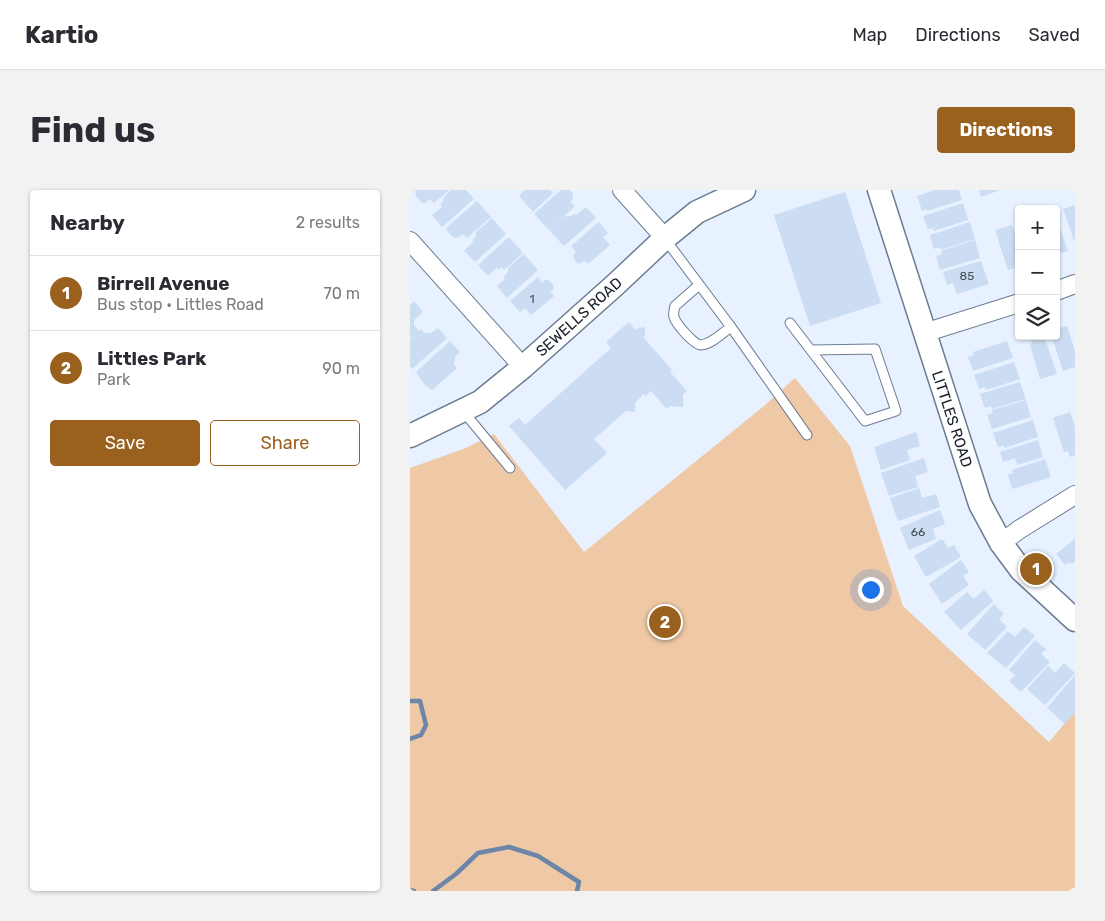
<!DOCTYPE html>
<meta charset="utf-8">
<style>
:root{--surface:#fff;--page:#f2f2f3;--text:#2b2b33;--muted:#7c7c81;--line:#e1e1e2;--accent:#99601e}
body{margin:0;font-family:Rubik,sans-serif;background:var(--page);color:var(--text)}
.controls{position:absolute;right:15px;top:15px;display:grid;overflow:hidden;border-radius:5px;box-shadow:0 1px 4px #0004}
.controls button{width:45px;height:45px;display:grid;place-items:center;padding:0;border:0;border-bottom:1px solid var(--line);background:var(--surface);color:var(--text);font:25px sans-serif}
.you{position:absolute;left:460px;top:399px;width:18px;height:18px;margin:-12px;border:4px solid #fff;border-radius:50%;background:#1a73e8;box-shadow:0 0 0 8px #1a73e833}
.badge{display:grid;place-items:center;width:32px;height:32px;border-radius:50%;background:var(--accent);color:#fff;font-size:16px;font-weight:700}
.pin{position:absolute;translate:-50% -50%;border:2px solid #fff;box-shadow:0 1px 5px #0006}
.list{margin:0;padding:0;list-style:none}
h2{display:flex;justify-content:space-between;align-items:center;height:65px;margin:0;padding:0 20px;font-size:21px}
h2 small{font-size:16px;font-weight:400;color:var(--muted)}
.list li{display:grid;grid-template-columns:32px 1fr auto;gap:15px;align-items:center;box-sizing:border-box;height:75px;padding:0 20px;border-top:1px solid var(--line)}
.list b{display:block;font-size:19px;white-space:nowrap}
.list p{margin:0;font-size:16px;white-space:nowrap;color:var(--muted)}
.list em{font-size:16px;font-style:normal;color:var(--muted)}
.actions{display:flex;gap:10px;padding:15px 20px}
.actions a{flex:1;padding:11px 0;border:1px solid var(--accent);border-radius:5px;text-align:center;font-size:18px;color:var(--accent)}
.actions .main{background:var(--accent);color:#fff}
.icon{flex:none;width:28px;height:28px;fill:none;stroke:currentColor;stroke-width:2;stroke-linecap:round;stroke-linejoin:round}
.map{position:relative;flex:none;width:665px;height:701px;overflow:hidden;border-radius:5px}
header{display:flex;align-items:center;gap:30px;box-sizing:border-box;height:70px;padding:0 25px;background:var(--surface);border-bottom:1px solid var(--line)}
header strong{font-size:24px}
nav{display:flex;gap:28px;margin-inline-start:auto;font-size:18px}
.intro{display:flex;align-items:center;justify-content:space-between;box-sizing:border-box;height:120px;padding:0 30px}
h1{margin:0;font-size:35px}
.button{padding:12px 22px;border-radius:5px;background:var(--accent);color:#fff;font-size:18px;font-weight:700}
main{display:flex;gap:30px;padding:0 30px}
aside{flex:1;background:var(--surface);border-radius:5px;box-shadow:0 1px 4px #0004}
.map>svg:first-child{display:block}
.green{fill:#efc9a5}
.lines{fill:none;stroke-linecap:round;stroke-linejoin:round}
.stream{stroke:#6d86a7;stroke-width:4.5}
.building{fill:#cbdcf3}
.service-casing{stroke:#6c7c90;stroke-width:11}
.minor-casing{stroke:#6c7c90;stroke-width:20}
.tertiary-casing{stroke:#6c7c90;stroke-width:25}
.service{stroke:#fff;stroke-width:9}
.minor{stroke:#fff;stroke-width:18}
.tertiary{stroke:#fff;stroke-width:22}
.labels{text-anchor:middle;stroke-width:4;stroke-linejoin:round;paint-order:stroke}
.number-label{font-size:12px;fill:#454e59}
.street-label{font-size:15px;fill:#181e26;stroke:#fdfdfd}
</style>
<header>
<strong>Kartio</strong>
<nav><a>Map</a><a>Directions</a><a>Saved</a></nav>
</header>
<div class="intro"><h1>Find us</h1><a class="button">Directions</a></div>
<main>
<aside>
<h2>Nearby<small>2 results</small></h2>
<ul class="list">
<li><span class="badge">1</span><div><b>Birrell Avenue</b><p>Bus stop · Littles Road</p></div><em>70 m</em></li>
<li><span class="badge">2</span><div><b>Littles Park</b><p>Park</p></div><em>90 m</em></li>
</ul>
<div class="actions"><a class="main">Save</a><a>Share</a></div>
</aside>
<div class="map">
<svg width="665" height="701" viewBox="0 0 665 701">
<rect width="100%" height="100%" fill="#e7f1ff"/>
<path class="green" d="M385,188L440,256L493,416L639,552L665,521V697L658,701H0V278L56,258L84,244L174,362L354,216Z"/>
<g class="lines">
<g class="stream">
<path d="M0,511H10L16,535L11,545L0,549"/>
<path d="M0,700L4,701"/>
<path d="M23,701L46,684L68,663L99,657L128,666L169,692L167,701"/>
</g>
</g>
<g class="building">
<path d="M7,0H39L24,13L20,9L15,13H12L6,6L5,1Z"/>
<path d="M41,0H56L64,9L32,37L22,25L32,17L30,15L33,12L34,7Z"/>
<path d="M115,0H140L143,3L123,22L109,6Z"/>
<path d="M151,0H160L163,4V9L160,12L165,16L139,40L124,24Z"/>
<path d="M525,0H549L552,10L517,21V19L512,21L507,6Z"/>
<path d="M569,0H590L571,7Z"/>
<path d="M435,2L471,113L400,136L364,25Z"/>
<path d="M67,11L81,27L57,48L53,44L49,47L44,48L37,41V37Z"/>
<path d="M553,13L558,30L524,41L523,38L518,39L513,26Z"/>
<path d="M665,15V53L653,19Z"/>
<path d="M176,17L186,28L154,56L139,40L155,26H161L164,24L166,25Z"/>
<path d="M646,26L658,61L646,64Z"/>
<path d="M82,28L96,44L65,72L54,61L63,52V49L66,47V42Z"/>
<path d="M189,32L198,43L193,47L200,55L178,74L175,71L168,74L164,69L163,65L166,62L161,56Z"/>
<path d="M560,32L565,49L531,60L530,57L524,59L520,45Z"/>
<path d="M602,35L609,55V77L598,80L585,40Z"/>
<path d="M99,47L113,63L94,80L92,77L89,80L87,78L78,86L68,75Z"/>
<path d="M565,50L570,68L530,80L526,66L532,64L531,61Z"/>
<path d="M114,64L128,80L97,108L87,96L95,89L93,87L98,82V78Z"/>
<path d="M571,71L579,94L547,104L543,93L537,95L533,82Z"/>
<path d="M128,87L132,93L135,90H139L143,95L144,99L140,102L144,106L121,125L115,118L110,122L100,111Z"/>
<path d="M4,111L13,122L4,130V135L9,141L11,139L14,143H21L28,138L37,148L2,179L0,176V149L6,144L0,148V115Z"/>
<path d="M219,132L225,140L228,138L235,137V145L233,147L262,180L260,182L277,201L273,204V217L260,216L257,219L241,201L235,206L232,203V206L225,213V222L216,221L184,249L197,263L155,300L99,236L109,228L115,235L201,158L196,152Z"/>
<path d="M657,136L665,161V177L653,181L642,147L646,146V139Z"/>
<path d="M627,146H634L647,184L630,189L620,155L622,154L620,149Z"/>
<path d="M40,151L50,162L45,167L44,175L47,178L22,200L15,195L6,182Z"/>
<path d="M597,151L603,168L563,181L558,167L564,165L563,162Z"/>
<path d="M604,172L610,189L576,200L575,197L569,199L564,185Z"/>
<path d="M610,192L616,209L582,219L581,216L575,218L570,204Z"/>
<path d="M616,210L621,227L582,239L577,225L583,223L582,220Z"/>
<path d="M660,222L665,237V265L660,267L658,261L654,262L643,228Z"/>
<path d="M623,230L628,247L594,258V255L588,257L583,243Z"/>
<path d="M506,242L510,256L497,260L500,270L471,280L464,257Z"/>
<path d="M628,250L633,267L607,275L605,268L593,272L590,262Z"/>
<path d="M514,268L518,282L505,286L508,297L479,306L471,283Z"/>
<path d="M635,269L641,287L602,299L598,285L603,283L602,280Z"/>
<path d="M509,298L512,308L526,304L530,317L488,331L480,308Z"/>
<path d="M530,320L535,334L523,339L526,349L499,360L490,338Z"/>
<path d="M532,349L538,358L544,355L551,367L516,387L504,366Z"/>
<path d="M665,349V372L662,374L660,372L655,375L646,364Z"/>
<path d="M551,370L559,382L553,386L559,395L532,414L519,394Z"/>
<path d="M574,400L583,411L551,440L534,422L557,402L564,409Z"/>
<path d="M584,414L594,424L589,429L597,437L575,460L557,444Z"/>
<path d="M614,437L625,446L596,478L577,463L598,441L605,447Z"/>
<path d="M625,450L636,459L631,464L640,472L611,502L599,491L605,485L599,480Z"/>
<path d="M654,473L665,483L635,515L617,499L638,476L645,483Z"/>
<path d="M665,485V523L655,534L637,518Z"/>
</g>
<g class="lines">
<g class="service-casing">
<g id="service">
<path d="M255,49L321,137L397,245"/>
<path d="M289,95L265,116C264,120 263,123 264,127C266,134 284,155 291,155C302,154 312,143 321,137"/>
<path d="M380,133L455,231L486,221L465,159L401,160"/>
<path d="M53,221L100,278"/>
</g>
</g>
<g class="minor-casing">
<g id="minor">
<path d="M212,0L255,48"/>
<path d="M0,51L113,177"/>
<path d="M646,101L665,94"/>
<path d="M514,143L609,113"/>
<path d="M591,353L610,339L665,305"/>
</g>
</g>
<g class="tertiary-casing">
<g id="tertiary">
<path d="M469,0L570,314L591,353L611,380L665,430"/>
<path d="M0,246L70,212L113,177L205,95L255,48L287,22L334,0"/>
</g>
</g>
<use href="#service" class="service"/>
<use href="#minor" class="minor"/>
<use href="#tertiary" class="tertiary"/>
</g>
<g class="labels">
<g class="number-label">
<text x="557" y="90">85</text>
<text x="122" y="113">1</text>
<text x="508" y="346">66</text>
</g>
<g class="street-label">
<text transform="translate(169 127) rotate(-42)" y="5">SEWELLS ROAD</text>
<text transform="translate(542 229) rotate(72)" y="5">LITTLES ROAD</text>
</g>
</g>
</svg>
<div class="controls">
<button>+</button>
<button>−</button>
<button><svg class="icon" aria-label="layers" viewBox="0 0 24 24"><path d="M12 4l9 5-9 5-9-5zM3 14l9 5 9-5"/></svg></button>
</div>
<div class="you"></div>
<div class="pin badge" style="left:626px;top:379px">1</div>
<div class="pin badge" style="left:255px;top:432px">2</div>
</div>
</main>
